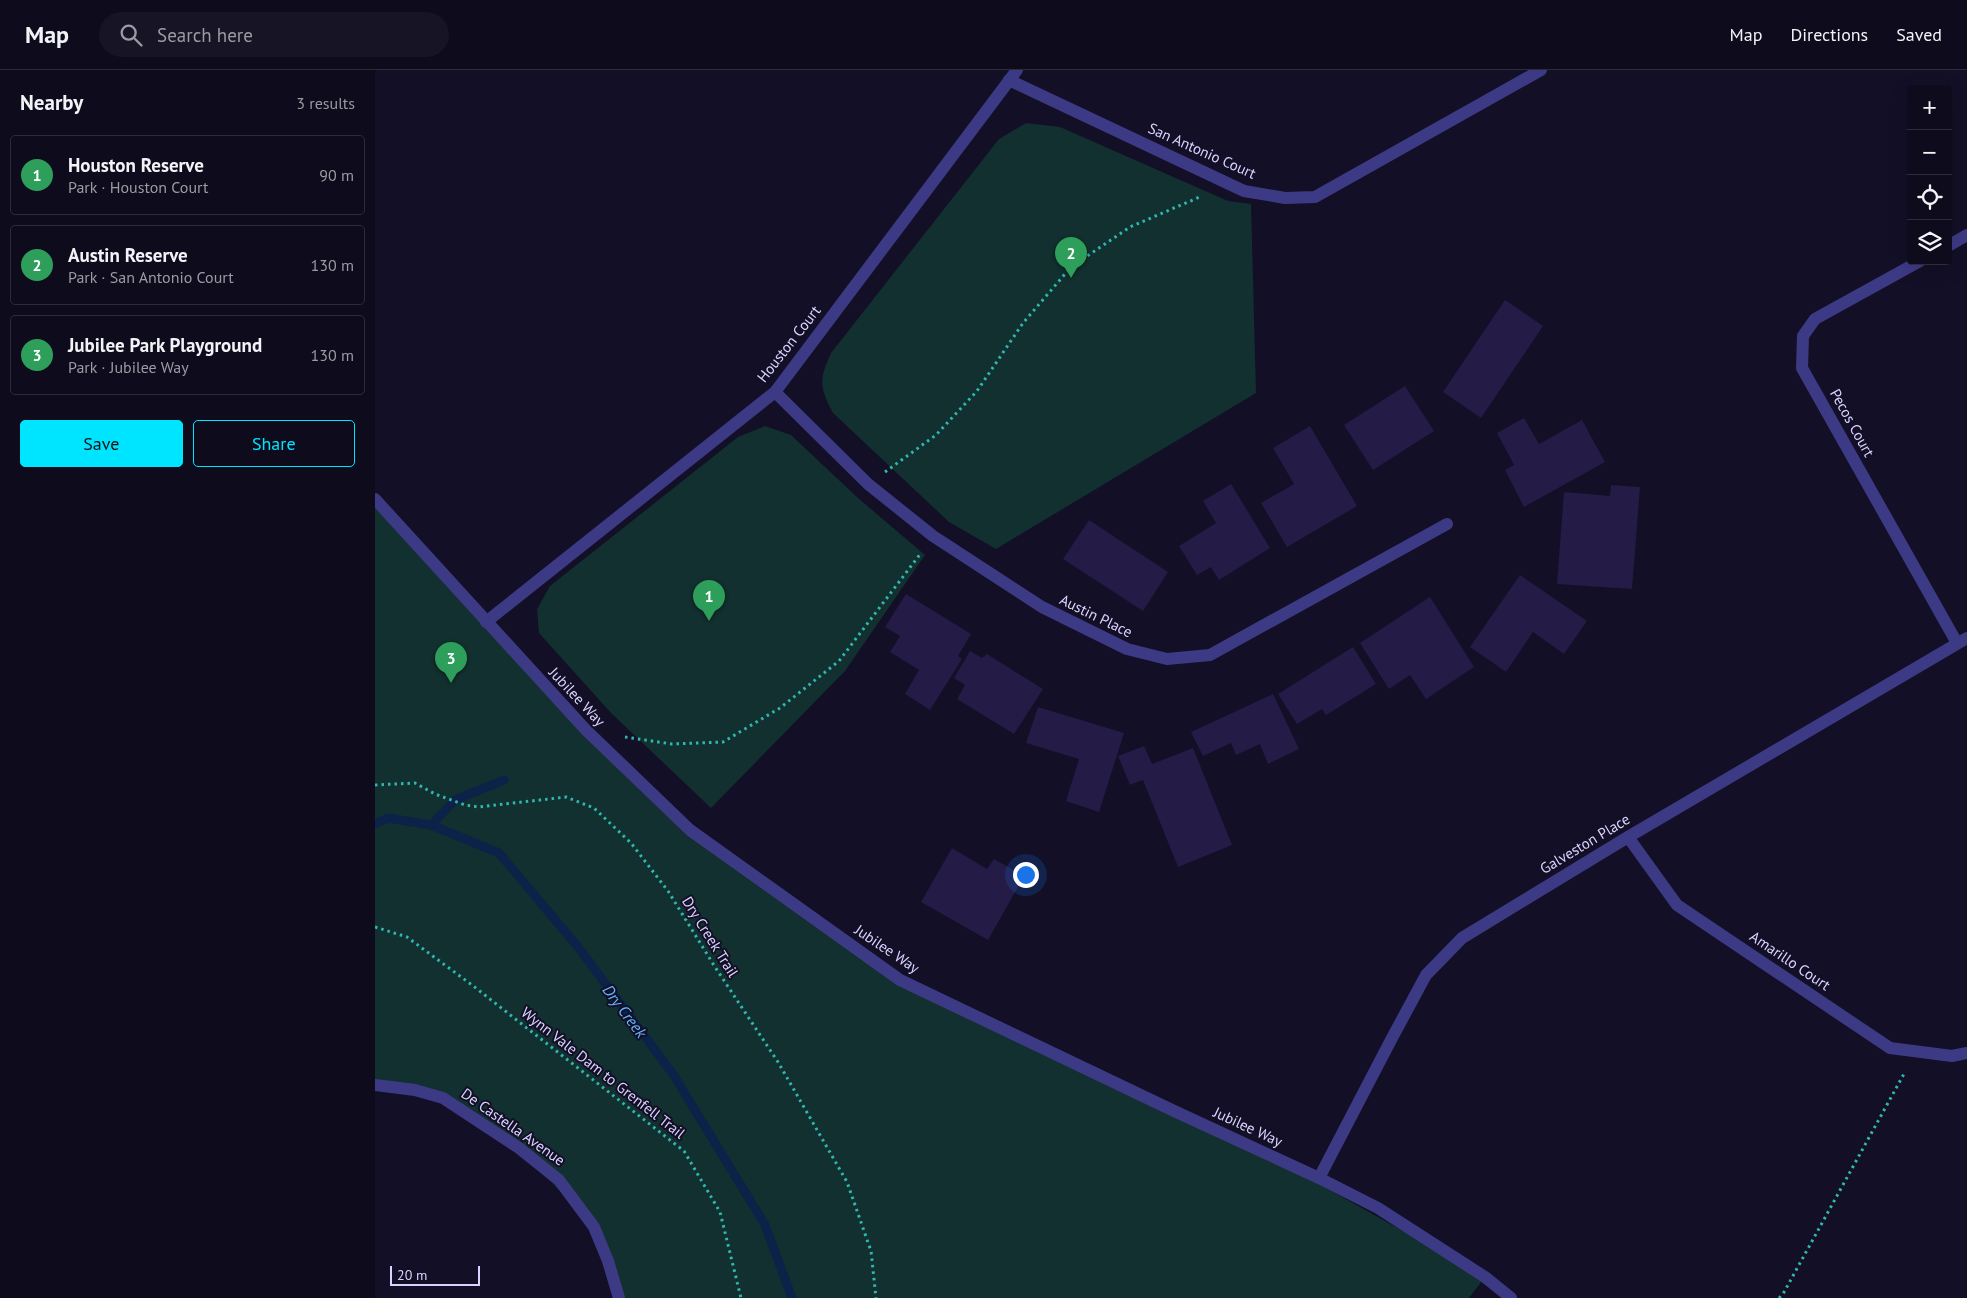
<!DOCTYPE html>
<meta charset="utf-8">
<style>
:root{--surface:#0e0b1c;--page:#171425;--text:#f1f3f6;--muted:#9b9ba3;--line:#2e2b3b;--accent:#00e5ff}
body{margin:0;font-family:"PT Sans",sans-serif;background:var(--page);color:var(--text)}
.controls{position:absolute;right:15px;top:15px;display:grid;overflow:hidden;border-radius:5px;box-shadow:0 5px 20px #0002}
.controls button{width:45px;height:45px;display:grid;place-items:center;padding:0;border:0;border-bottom:1px solid var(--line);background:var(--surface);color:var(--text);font:25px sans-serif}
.scale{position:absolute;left:15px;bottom:12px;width:90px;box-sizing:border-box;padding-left:5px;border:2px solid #d9d4ff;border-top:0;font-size:14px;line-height:18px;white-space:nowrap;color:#d9d4ff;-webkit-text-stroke:4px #130f26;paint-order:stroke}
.you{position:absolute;left:650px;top:804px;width:18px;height:18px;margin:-12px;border:4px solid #fff;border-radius:50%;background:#1a73e8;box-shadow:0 0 0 8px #1a73e833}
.badge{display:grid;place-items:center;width:32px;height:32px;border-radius:50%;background:var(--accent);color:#fff;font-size:16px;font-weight:700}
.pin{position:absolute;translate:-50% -41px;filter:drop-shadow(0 1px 2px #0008)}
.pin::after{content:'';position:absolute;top:26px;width:18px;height:15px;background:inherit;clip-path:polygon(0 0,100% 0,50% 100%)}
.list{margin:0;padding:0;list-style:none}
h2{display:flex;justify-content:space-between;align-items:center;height:65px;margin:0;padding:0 20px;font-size:21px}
h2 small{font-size:16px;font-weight:400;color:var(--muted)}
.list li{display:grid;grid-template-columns:32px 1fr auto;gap:15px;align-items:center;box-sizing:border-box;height:80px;margin:0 10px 10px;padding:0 10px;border:1px solid var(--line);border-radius:5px}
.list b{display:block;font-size:19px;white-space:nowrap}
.list p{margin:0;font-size:16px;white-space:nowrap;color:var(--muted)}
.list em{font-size:16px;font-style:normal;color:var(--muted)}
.actions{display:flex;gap:10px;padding:15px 20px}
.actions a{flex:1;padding:11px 0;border:1px solid var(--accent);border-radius:5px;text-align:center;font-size:18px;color:var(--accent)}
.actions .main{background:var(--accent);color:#111}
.icon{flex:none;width:28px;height:28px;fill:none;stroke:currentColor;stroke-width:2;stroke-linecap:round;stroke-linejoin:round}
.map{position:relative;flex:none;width:1592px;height:1228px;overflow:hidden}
header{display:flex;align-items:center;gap:30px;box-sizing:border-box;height:70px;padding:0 25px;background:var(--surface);border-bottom:1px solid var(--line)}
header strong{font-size:24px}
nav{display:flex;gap:28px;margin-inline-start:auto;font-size:18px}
.search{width:350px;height:45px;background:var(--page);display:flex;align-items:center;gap:12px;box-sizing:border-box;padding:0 18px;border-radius:28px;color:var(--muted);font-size:19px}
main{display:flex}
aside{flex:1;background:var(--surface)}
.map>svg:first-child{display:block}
.green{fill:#12302f}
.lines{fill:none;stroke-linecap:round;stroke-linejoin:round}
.stream{stroke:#0c2248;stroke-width:9}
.building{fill:#241b47}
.path{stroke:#2fb8b0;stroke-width:3;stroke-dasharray:2.5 4;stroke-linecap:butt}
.minor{stroke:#3d3a85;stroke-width:12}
.labels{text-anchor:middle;stroke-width:4;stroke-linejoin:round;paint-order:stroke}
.street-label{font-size:15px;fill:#d9d4ff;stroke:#130f26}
.water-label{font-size:16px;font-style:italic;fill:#62b6ff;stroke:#130f26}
</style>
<header>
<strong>Map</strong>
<div class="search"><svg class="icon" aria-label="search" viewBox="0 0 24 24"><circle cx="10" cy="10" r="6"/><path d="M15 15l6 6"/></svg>Search here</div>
<nav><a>Map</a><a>Directions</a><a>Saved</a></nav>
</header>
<main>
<aside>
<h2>Nearby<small>3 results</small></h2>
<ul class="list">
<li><span class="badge" style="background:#2e9e5b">1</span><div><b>Houston Reserve</b><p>Park · Houston Court</p></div><em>90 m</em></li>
<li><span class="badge" style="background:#2e9e5b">2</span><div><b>Austin Reserve</b><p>Park · San Antonio Court</p></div><em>130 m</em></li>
<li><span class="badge" style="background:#2e9e5b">3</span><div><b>Jubilee Park Playground</b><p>Park · Jubilee Way</p></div><em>130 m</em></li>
</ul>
<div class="actions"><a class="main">Save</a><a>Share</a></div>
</aside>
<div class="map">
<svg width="1592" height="1228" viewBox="0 0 1592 1228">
<rect width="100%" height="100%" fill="#130f26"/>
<g class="green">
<path d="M651,53L685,57L853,131L876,134L881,323L621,479L574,452L458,343C444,316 444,310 456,283L624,69Z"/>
<path d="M390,356L416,365L483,428L550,485L470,601L336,738L236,643L164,563L162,539L175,516L363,367Z"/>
<path d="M0,429L111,552L315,760L525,910L887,1082L1110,1207L1094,1228H243L219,1157L144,1078L68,1028L0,1015Z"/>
</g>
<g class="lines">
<g class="stream">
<path d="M0,754L13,748L56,755L124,783L203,877L298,1004L390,1155L417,1228"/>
<path d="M56,755L80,730L129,710"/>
</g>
</g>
<g class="building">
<path d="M1130,230L1168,256L1106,348L1068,322Z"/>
<path d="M1030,316L1059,361L998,400L969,355Z"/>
<path d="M1149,348L1164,374L1207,350L1230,392L1149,437L1130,400L1139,395L1122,363Z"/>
<path d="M935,356L982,436L912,477L886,433L919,414L898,378Z"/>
<path d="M856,414L895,478L844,510L836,497L822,505L804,476L841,453L828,431Z"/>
<path d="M1236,415L1265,417L1257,519L1182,514L1189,422L1235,426Z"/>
<path d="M714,450L793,502L768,541L688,489Z"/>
<path d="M1145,505L1212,551L1189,584L1158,562L1131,602L1095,577Z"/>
<path d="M531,524L596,564L583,586L587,589L555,640L530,624L544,600L515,582L525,566L510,557Z"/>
<path d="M1055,527L1099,597L1051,629L1035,605L1014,619L985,573Z"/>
<path d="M978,577L1001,614L951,645L947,639L922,654L903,624Z"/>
<path d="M595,581L607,588L612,584L668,619L639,664L582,629L590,615L579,608Z"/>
<path d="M898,624L924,679L893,694L885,674L861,685L856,673L828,686L816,662Z"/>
<path d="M663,637L749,663L724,742L691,731L704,689L651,673Z"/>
<path d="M769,676L777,694L818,678L857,775L803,797L768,710L755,715L743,686Z"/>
<path d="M577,778L612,799L619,789L649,806L613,870L546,832Z"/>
</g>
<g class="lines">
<g class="path">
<path d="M510,402L561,365L602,321L648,253L696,197L755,157L827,126"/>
<path d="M250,667L297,674L348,672L405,638L464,591L546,483"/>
<path d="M0,715L40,713L60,724L90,735L104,737L191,727L219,738L256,773L293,821L340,897L403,992L472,1112L496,1181L501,1228"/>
<path d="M0,857L32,867L97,915L309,1081L345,1142L366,1228"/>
<path d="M1404,1228L1408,1224L1530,1002"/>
</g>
<g class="minor">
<path d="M634,10L869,121L910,128L940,127L1166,0"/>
<path d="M1573,176L1592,165"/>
<path d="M1545,191L1440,249L1428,266L1427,298L1582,573"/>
<path d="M400,322L493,414L558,466L667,537L752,579L792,589L835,585L1072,454"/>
<path d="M0,429L211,660L315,760L525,910L797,1040L944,1108L1003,1138L1110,1207L1136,1228"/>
<path d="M111,552L400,322L642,0"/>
<path d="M1253,767L1302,835L1515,978L1577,986L1592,983"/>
<path d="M0,1015L40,1020L68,1028L144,1078L184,1110L219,1157L233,1191L244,1228"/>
<path d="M944,1108L1017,968L1051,905L1087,868L1253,767L1592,568"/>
</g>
</g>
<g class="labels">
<g class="street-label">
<text transform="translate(827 81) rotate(24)" y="5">San Antonio Court</text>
<text transform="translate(414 274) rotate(-52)" y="5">Houston Court</text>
<text transform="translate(1477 353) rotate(61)" y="5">Pecos Court</text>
<text transform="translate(721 546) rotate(26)" y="5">Austin Place</text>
<text transform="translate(202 627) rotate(47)" y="5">Jubilee Way</text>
<text transform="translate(1210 774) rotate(-31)" y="5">Galveston Place</text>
<text transform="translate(335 867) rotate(58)" y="5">Dry Creek Trail</text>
<text transform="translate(512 879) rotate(34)" y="5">Jubilee Way</text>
<text transform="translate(1415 891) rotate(34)" y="5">Amarillo Court</text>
<text transform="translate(228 1003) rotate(38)" y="5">Wynn Vale Dam to Grenfell Trail</text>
<text transform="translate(138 1057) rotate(35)" y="5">De Castella Avenue</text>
<text transform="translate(873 1057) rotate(25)" y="5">Jubilee Way</text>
</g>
<g class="water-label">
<text transform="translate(250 941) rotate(53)" y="6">Dry Creek</text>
</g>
</g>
</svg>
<div class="controls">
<button>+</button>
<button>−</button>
<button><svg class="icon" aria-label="locate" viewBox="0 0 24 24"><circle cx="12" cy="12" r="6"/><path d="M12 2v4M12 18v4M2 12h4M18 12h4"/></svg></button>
<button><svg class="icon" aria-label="layers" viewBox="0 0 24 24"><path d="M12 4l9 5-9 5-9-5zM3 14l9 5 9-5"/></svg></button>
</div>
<div class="scale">20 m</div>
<div class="you"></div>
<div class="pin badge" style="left:334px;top:551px;background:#2e9e5b">1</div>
<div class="pin badge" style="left:696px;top:208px;background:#2e9e5b">2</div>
<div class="pin badge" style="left:76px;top:613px;background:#2e9e5b">3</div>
</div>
</main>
